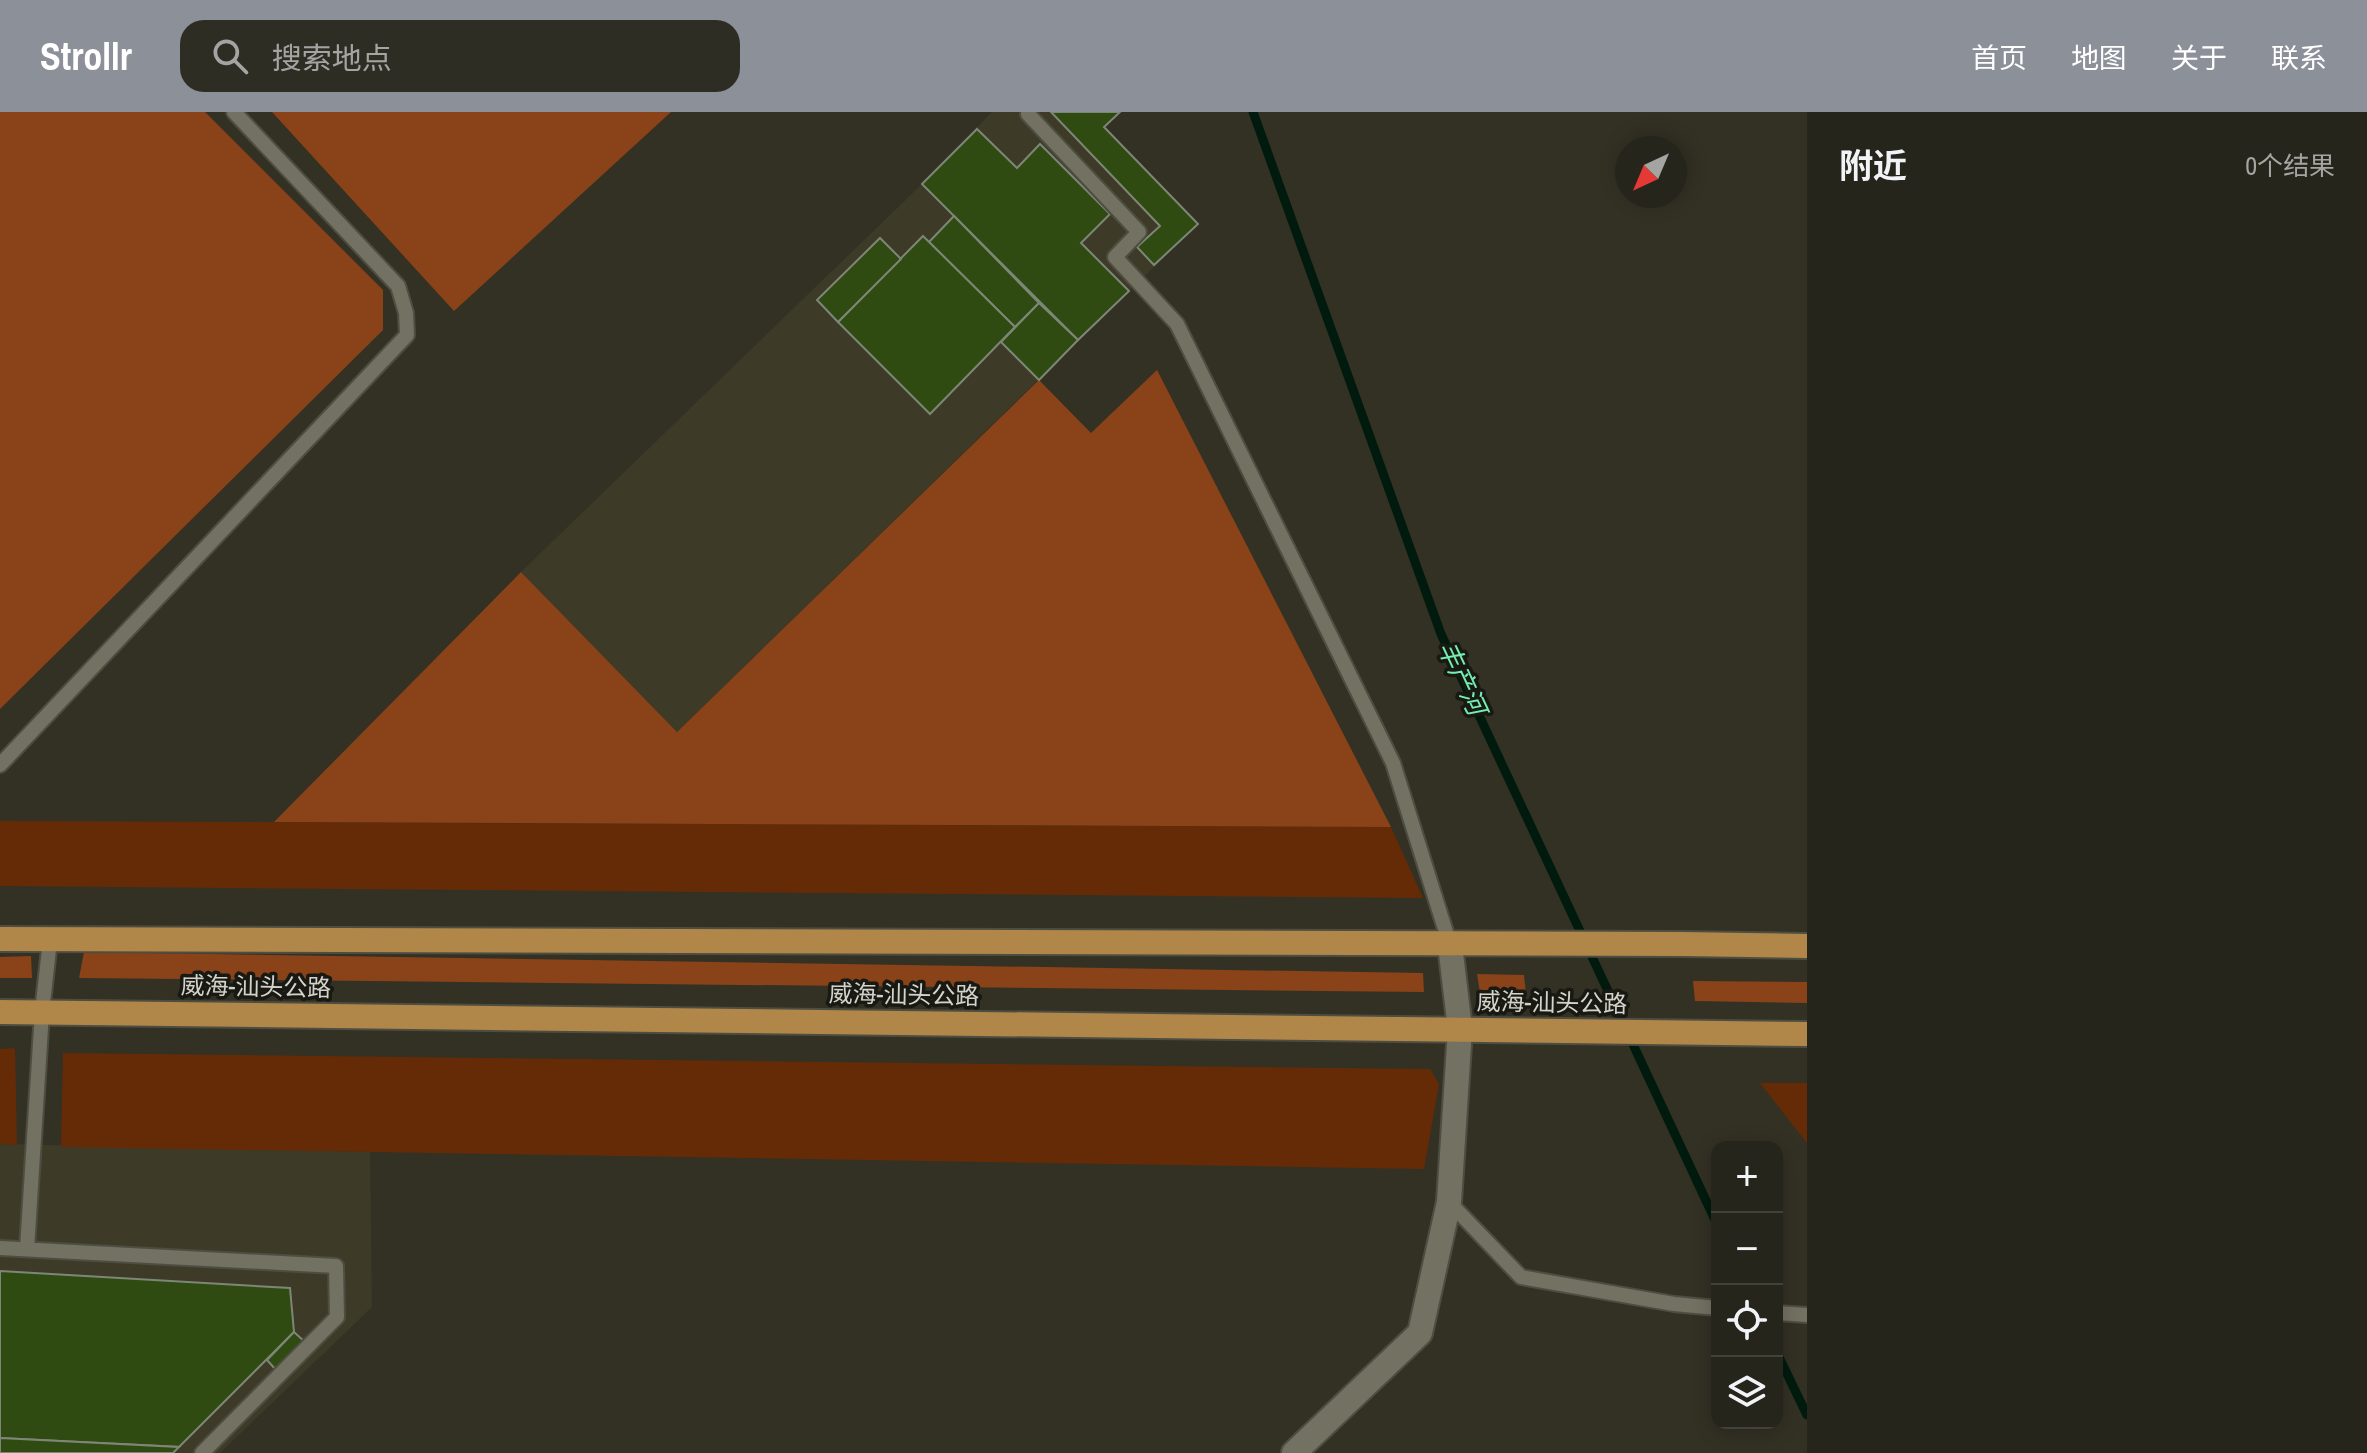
<!DOCTYPE html>
<html lang="zh">
<meta charset="utf-8">
<style>
:root{--surface:#26251b;--page:#2e2d24;--text:#f1f3f6;--muted:#a4a5a3;--line:#42423a;--accent:#8c9099}
body{margin:0;font-family:"Archivo Narrow","Noto Sans SC",sans-serif;background:var(--page);color:var(--text)}
.controls{position:absolute;right:24px;bottom:24px;display:grid;overflow:hidden;border-radius:16px;box-shadow:0 4px 20px #0003}
.controls button{width:72px;height:72px;display:grid;place-items:center;padding:0;border:0;border-bottom:2px solid var(--line);background:var(--surface);color:var(--text);font:40px sans-serif}
.compass{position:absolute;left:1615px;top:24px;width:72px;height:72px;border-radius:50%;background:var(--surface);box-shadow:0 4px 20px #0003;rotate:224deg}
.list{margin:0;padding:0;list-style:none}
h2{display:flex;justify-content:space-between;align-items:center;height:104px;margin:0;padding:0 32px;font-size:34px}
h2 small{font-size:26px;font-weight:400;color:var(--muted)}
.icon{flex:none;width:44px;height:44px;fill:none;stroke:currentColor;stroke-width:2;stroke-linecap:round;stroke-linejoin:round}
.map{position:relative;flex:none;width:1807px;height:1341px;overflow:hidden}
header{display:flex;align-items:center;gap:48px;box-sizing:border-box;height:112px;padding:0 40px;background:var(--accent);color:#fff}
header strong{font-size:38px}
nav{display:flex;gap:44px;margin-inline-start:auto;font-size:28px}
.search{width:560px;height:72px;background:var(--page);display:flex;align-items:center;gap:20px;box-sizing:border-box;padding:0 28px;border-radius:24px;color:var(--muted);font-size:30px}
main{display:flex}
aside{flex:1;background:var(--surface)}
.map>svg:first-child{display:block}
.built{fill:#3d3b27}
.green{fill:#652b07}
.forest{fill:#8a4219}
.lines{fill:none;stroke-linecap:round;stroke-linejoin:round}
.stream{stroke:#001b0e;stroke-width:9}
.building{fill:#2f4b11;stroke:#7e8678;stroke-width:2}
.lane-casing{stroke:#4e4d41;stroke-width:18}
.street-casing{stroke:#4e4d41;stroke-width:28}
.highway-casing{stroke:#4e4d41;stroke-width:28}
.lane{stroke:#727162;stroke-width:14}
.street{stroke:#727162;stroke-width:24}
.highway{stroke:#b08649;stroke-width:24}
.labels{text-anchor:middle;stroke-width:7;stroke-linejoin:round;paint-order:stroke}
.street-label{font-size:24px;fill:#d4d3cb;stroke:#191913}
.water-label{font-size:26px;font-style:italic;fill:#73efb2;stroke:#191913}
</style>
<header>
<strong>Strollr</strong>
<div class="search"><svg class="icon" aria-label="search" viewBox="0 0 24 24"><circle cx="10" cy="10" r="6"/><path d="M15 15l6 6"/></svg>搜索地点</div>
<nav><a>首页</a><a>地图</a><a>关于</a><a>联系</a></nav>
</header>
<main>
<div class="map">
<svg width="1807" height="1341" viewBox="0 0 1807 1341">
<rect width="100%" height="100%" fill="#333124"/>
<g class="built">
<path d="M992,0H1120L1104,16L1198,112L677,620L521,460L922,72Z"/>
<path d="M0,1032L370,1040L372,1195L220,1341H0Z"/>
</g>
<g class="green">
<path d="M0,709L1391,715L1423,786L0,774Z"/>
<path d="M15,936L17,1033L0,1032V937Z"/>
<path d="M63,941L1430,957L1439,972L1424,1057L61,1035Z"/>
<path d="M1760,971H1807V1031Z"/>
</g>
<g class="forest">
<path d="M0,0H205L383,178V218L0,597Z"/>
<path d="M272,0H671L454,199Z"/>
<path d="M1157,258L1391,715L274,710L521,460L677,620L1039,268L1091,321Z"/>
<path d="M84,840L1423,861L1424,880L79,866Z"/>
<path d="M31,844L32,866H0V845Z"/>
<path d="M1477,862L1524,863L1526,883L1480,881Z"/>
<path d="M1693,869L1807,870V891L1695,889Z"/>
</g>
<g class="lines">
<g class="stream">
<path d="M1253,0L1441,522L1717,1112"/>
<path d="M1777,1241L1807,1303"/>
</g>
</g>
<g class="building">
<path d="M1051,0H1120L1104,15L1198,112L1154,153L1137,135L1160,114Z"/>
<path d="M977,17L1017,56L1040,32L1110,102L1081,131L1129,179L1078,228L922,72Z"/>
<path d="M954,104L1039,191L1015,215L929,130Z"/>
<path d="M923,124L1015,215L930,302L838,210Z"/>
<path d="M880,126L901,147L838,210L817,188Z"/>
<path d="M1039,191L1078,228L1039,268L1001,230Z"/>
<path d="M0,1159L290,1176L294,1220L179,1335L0,1326Z"/>
<path d="M294,1220L305,1230L276,1258L267,1248Z"/>
<path d="M0,1326L179,1335L173,1341H0Z"/>
</g>
<g class="lines">
<g class="lane-casing">
<g id="lane">
<path d="M1028,2L1139,120L1115,145L1177,212L1393,651L1450,833"/>
<path d="M0,653L407,223L406,201L398,174L234,0"/>
<path d="M1449,1090L1521,1165L1674,1192L1717,1196"/>
<path d="M0,1136L336,1154L337,1205L202,1341"/>
<path d="M27,1137L42,900L50,828"/>
<path d="M1777,1201L1807,1203"/>
</g>
</g>
<g class="street-casing">
<path id="street" d="M1294,1341L1420,1221L1449,1090L1460,917L1450,833"/>
</g>
<g class="highway-casing">
<g id="highway">
<path d="M0,827L1682,832L1807,834"/>
<path d="M0,900L1807,922"/>
</g>
</g>
<use href="#lane" class="lane"/>
<use href="#street" class="street"/>
<use href="#highway" class="highway"/>
</g>
<g class="labels">
<g class="street-label">
<text transform="translate(256 875) rotate(1)" y="8">威海-汕头公路</text>
<text transform="translate(904 883) rotate(1)" y="8">威海-汕头公路</text>
<text transform="translate(1552 891) rotate(1)" y="8">威海-汕头公路</text>
</g>
<g class="water-label">
<text transform="translate(1462 566) rotate(65)" y="9">丰产河</text>
</g>
</g>
</svg>
<div class="controls">
<button>+</button>
<button>−</button>
<button><svg class="icon" aria-label="locate" viewBox="0 0 24 24"><circle cx="12" cy="12" r="6"/><path d="M12 2v4M12 18v4M2 12h4M18 12h4"/></svg></button>
<button><svg class="icon" aria-label="layers" viewBox="0 0 24 24"><path d="M12 4l9 5-9 5-9-5zM3 14l9 5 9-5"/></svg></button>
</div>
<svg class="compass" viewBox="-18 -18 36 36"><path d="M0-13l5 13h-10z" fill="#e53935"/><path d="M0 13l5-13h-10z" fill="#a4a5a3"/></svg>
</div>
<aside>
<h2>附近<small>0个结果</small></h2>
<ul class="list">
</ul>
</aside>
</main>
